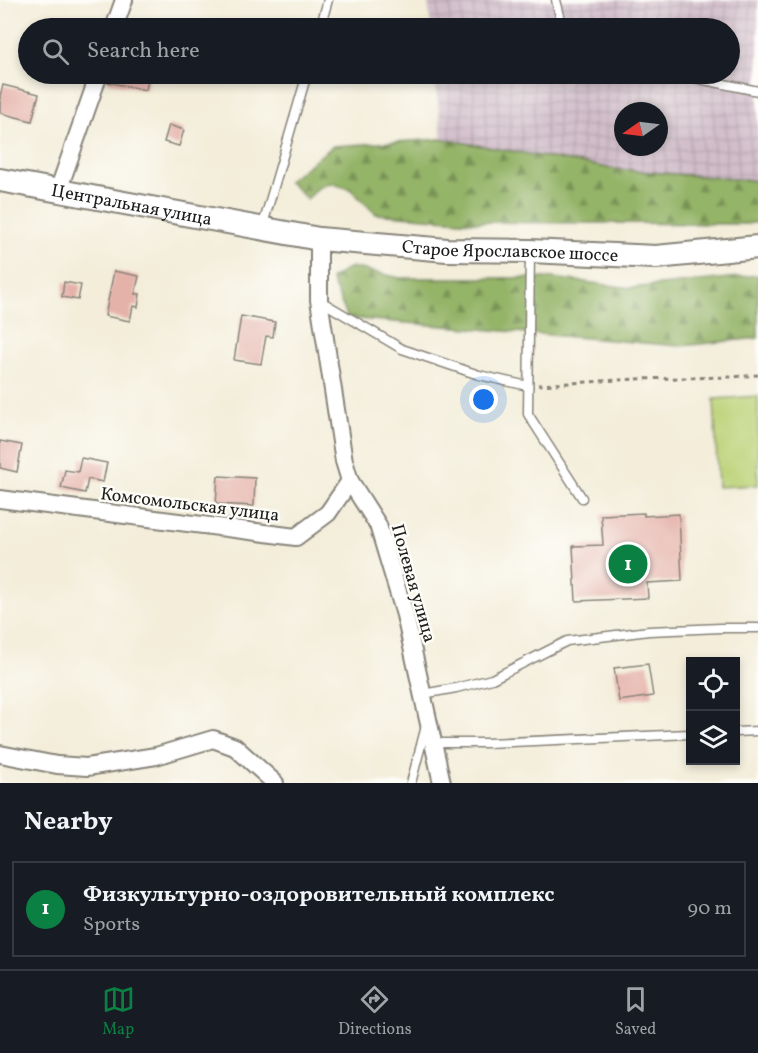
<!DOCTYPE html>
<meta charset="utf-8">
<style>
:root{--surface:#171b24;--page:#242831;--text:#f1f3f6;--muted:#9ea1a6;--line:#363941;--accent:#0b8043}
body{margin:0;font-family:Vollkorn,serif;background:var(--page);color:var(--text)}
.controls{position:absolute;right:18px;bottom:18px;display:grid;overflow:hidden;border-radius:0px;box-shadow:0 3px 9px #0003}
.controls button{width:54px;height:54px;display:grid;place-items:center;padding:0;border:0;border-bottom:2px solid var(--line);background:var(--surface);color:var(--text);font:30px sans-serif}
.compass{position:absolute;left:614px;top:102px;width:54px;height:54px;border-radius:50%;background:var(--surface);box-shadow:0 3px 9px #0003;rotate:256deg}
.you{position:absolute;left:484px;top:400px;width:21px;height:21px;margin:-15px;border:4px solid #fff;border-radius:50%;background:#1a73e8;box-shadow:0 0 0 9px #1a73e833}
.badge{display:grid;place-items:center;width:39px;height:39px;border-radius:50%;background:var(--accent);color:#fff;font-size:20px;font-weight:700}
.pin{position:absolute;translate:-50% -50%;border:3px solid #fff;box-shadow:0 2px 6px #0006}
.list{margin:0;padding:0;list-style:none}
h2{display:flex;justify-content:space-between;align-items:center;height:78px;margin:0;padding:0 24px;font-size:26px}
h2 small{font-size:20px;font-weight:400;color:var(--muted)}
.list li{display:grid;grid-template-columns:39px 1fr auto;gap:18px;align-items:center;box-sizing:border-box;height:96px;margin:0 12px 12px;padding:0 12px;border:2px solid var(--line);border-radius:0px}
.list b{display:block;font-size:22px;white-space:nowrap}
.list p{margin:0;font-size:20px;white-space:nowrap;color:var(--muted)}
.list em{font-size:20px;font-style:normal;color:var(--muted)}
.icon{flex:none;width:33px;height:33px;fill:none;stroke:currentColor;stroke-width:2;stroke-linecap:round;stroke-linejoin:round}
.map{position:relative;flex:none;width:758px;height:783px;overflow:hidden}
.search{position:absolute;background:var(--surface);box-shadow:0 3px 9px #0003;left:18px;right:18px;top:18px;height:66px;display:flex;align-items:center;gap:15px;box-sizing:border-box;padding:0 21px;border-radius:33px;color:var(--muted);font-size:22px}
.sheet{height:186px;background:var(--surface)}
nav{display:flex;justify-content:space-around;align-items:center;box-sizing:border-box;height:84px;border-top:2px solid var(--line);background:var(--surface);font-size:16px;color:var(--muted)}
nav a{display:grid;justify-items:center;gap:3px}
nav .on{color:var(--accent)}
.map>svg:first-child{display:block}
.industrial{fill:url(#industrial-grid);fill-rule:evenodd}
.grass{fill:#bbd277;stroke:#6c774a;stroke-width:1.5}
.forest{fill:url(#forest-firs);stroke:#586842;stroke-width:1.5}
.building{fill:#e5b2aa}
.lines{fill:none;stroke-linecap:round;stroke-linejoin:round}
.lane-casing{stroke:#88847a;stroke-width:11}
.street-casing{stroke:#88847a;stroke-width:20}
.secondary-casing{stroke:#88847a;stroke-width:26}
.path{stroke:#88847a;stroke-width:3;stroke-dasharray:4.5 4.5;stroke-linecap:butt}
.lane{stroke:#fff;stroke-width:8}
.street{stroke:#fff;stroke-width:16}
.secondary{stroke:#fff;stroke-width:22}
.labels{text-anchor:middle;stroke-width:5;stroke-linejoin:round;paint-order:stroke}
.street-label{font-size:18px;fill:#1c1c1c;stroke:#fdfcf7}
</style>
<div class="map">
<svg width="758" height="783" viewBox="0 0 758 783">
<defs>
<pattern id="industrial-grid" width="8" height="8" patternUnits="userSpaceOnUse" patternTransform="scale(1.5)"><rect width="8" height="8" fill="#d1bdca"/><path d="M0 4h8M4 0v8" fill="none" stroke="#b3a2ad"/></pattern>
<pattern id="forest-firs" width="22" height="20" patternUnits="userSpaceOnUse" patternTransform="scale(1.5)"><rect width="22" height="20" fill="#94b468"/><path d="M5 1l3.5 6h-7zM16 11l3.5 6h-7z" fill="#789255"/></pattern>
</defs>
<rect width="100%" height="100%" fill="#fdfcf7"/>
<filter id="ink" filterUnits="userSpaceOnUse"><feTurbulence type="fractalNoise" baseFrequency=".0167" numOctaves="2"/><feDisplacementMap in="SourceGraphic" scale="12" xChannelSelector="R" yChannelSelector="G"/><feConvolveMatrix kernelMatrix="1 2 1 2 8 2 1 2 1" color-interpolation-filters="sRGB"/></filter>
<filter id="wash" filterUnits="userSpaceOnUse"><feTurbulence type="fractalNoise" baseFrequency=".008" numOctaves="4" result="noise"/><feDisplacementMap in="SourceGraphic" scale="24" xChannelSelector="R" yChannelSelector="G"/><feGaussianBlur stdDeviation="1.35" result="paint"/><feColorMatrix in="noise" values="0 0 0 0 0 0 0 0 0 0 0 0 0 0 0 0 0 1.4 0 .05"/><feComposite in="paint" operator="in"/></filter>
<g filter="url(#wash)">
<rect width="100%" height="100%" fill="#f3edd9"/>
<path class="industrial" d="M428,0H758V181L615,169L442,139L435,74H730V28H431ZM623,111H659V147H623Z"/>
<path class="grass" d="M758,396V485L718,487L714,399Z"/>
<g class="forest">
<path d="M442,139L615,169L758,181V222L747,224L473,222L376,214L350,189L330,183L320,187L307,199L288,181L333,146Z"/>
<path d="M351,267L400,278H553L631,288L758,275V338L680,346L348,318L331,279Z"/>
</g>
<g id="blocks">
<g class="building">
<path d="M109,74H149L146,90L107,82Z"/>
<path d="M3,85L39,94L32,121L0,113V96Z"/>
<path d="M169,125L184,130L179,146L164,142Z"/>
<path d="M114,271L139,276L135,294H140L138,307L133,306L130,321L105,316Z"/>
<path d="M64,282L81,285L78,300L62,297Z"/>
<path d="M241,316L275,322L273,337L266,336L261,364L234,360Z"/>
<path d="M0,441L22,445L17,472L0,468Z"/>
<path d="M81,458L107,463L103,482L88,479L85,493L61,488L65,470L78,472Z"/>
<path d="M218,476L255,478L254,506L216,504Z"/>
<path d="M644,513V516L679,514L682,581L647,583L648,598L576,601L573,546L603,545L601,515Z"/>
<path d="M648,664L653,696L619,701L614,668Z"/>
</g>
</g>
</g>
<g filter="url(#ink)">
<use href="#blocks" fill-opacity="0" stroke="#88847a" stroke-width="1.5"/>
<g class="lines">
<g class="lane-casing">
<g id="lane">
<path d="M556,0L563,28"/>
<path d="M320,28L328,0"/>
<path d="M675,74L758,91"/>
<path d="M262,228L307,74"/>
<path d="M530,251L528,414L582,498"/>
<path d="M319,300L402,349L479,375L528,386"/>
<path d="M423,694L456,688L492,679L567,641L649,631L721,628H758"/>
<path d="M736,732L758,731"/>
<path d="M434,743H487L690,734"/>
<path d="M411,783L426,726"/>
</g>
</g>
<g class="street-casing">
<g id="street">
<path d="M114,28L124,0"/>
<path d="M58,191L99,74"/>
<path d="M319,239V300L344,461L350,481L378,525L405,615L442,783"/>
<path d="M0,499L296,537L328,513L350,481"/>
<path d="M0,754L57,765L87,767L156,756L213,739L235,747L275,783"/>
</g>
</g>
<g class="secondary-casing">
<g id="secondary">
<path id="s1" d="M0,180L319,239L447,250L530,251L656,257L758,247"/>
</g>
</g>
<path class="path" d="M538,385L635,379L731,377L758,375"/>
<use href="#lane" class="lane"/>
<use href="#street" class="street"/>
<use href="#secondary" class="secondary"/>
</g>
</g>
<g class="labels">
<g class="street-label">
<text dy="6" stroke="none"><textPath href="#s1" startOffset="134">Центральная улица</textPath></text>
<text dy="6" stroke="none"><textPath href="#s1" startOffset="516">Старое Ярославское шоссе</textPath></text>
<text transform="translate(190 504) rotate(7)" y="6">Комсомольская улица</text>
<text transform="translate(414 583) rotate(74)" y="6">Полевая улица</text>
</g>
</g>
</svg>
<div class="controls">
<button><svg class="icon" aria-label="locate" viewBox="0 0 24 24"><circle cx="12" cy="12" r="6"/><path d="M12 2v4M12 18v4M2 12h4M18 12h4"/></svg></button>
<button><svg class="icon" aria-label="layers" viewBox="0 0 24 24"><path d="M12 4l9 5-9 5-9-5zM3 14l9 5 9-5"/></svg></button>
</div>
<svg class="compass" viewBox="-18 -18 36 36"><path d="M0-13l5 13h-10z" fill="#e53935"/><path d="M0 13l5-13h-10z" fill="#9ea1a6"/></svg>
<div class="you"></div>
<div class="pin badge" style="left:628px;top:564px">1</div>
<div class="search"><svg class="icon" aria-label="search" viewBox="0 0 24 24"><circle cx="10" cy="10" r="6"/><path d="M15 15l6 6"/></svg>Search here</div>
</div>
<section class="sheet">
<h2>Nearby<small></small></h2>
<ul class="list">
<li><span class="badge">1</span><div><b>Физкультурно-оздоровительный комплекс</b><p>Sports</p></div><em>90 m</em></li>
</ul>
</section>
<nav>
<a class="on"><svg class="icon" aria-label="map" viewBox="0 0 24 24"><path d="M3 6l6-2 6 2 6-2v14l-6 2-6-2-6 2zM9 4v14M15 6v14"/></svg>Map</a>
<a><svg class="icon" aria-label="directions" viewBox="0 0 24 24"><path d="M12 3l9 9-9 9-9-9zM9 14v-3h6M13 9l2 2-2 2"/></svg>Directions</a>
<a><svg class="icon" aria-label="saved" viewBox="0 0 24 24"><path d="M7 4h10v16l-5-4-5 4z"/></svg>Saved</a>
</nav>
